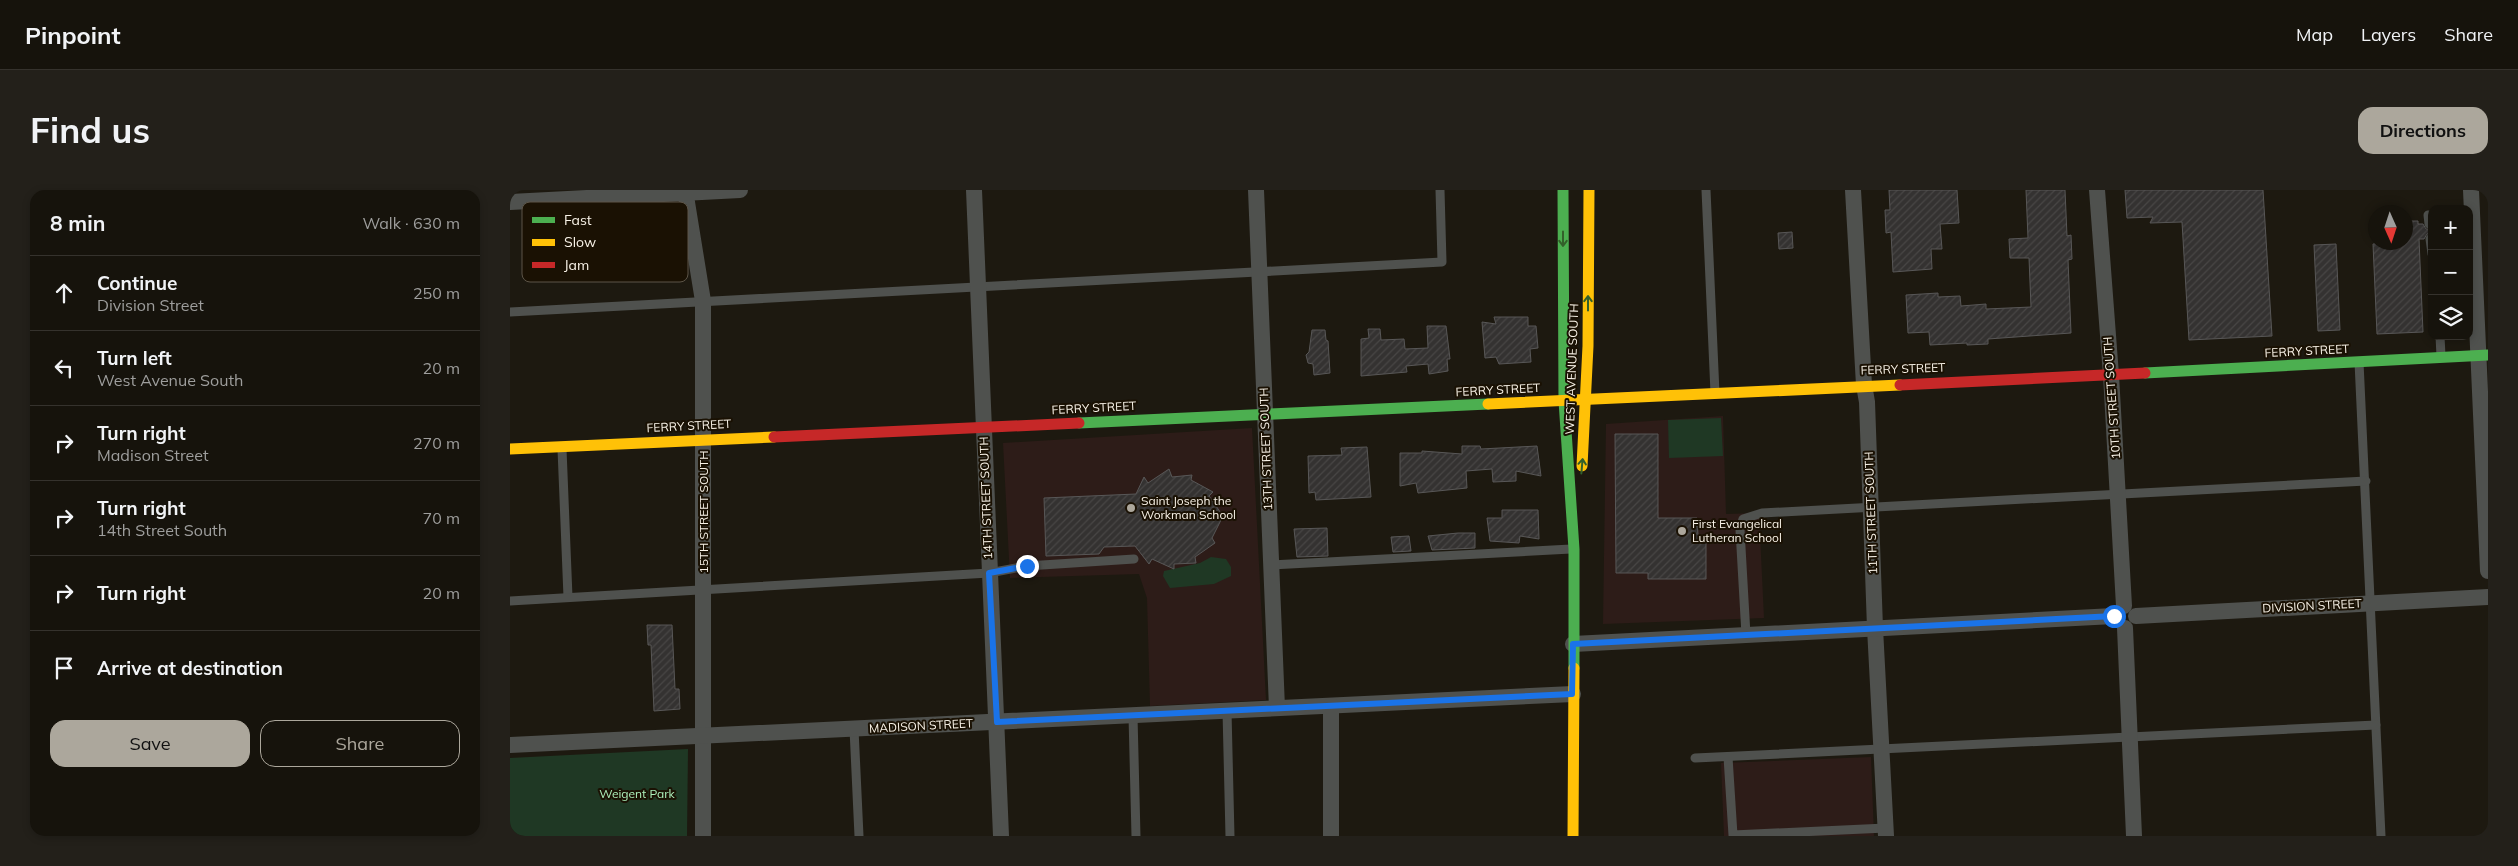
<!DOCTYPE html>
<meta charset="utf-8">
<style>
:root{--surface:#16130c;--page:#23201a;--text:#f1f3f6;--muted:#9e9e9d;--line:#35322d;--accent:#aca79c}
body{margin:0;font-family:Mulish,sans-serif;background:var(--page);color:var(--text)}
.controls{position:absolute;right:15px;top:15px;display:grid;overflow:hidden;border-radius:10px;box-shadow:0 2px 8px #0003}
.controls button{width:45px;height:45px;display:grid;place-items:center;padding:0;border:0;border-bottom:1px solid var(--line);background:var(--surface);color:var(--text);font:25px sans-serif}
.compass{position:absolute;left:1858px;top:15px;width:45px;height:45px;border-radius:50%;background:var(--surface);box-shadow:0 2px 8px #0003;rotate:177deg}
.stop{position:absolute;width:15px;height:15px;margin:-11px;border:4px solid #1a73e8;border-radius:50%;background:#fff}
.stop.end{background:#1a73e8;border-color:#fff;box-shadow:0 1px 5px #0008}
.list{margin:0;padding:0;list-style:none}
h2{display:flex;justify-content:space-between;align-items:center;height:65px;margin:0;padding:0 20px;font-size:21px}
h2 small{font-size:16px;font-weight:400;color:var(--muted)}
.list li{display:grid;grid-template-columns:32px 1fr auto;gap:15px;align-items:center;box-sizing:border-box;height:75px;padding:0 20px;border-top:1px solid var(--line)}
.list b{display:block;font-size:19px;white-space:nowrap}
.list p{margin:0;font-size:16px;white-space:nowrap;color:var(--muted)}
.list em{font-size:16px;font-style:normal;color:var(--muted)}
.actions{display:flex;gap:10px;padding:15px 20px}
.actions a{flex:1;padding:11px 0;border:1px solid var(--accent);border-radius:15px;text-align:center;font-size:18px;color:var(--accent)}
.actions .main{background:var(--accent);color:#111}
.icon{flex:none;width:28px;height:28px;fill:none;stroke:currentColor;stroke-width:2;stroke-linecap:round;stroke-linejoin:round}
.map{position:relative;flex:none;width:1978px;height:646px;overflow:hidden;border-radius:15px}
header{display:flex;align-items:center;gap:30px;box-sizing:border-box;height:70px;padding:0 25px;background:var(--surface);border-bottom:1px solid var(--line)}
header strong{font-size:24px}
nav{display:flex;gap:28px;margin-inline-start:auto;font-size:18px}
.intro{display:flex;align-items:center;justify-content:space-between;box-sizing:border-box;height:120px;padding:0 30px}
h1{margin:0;font-size:35px}
.button{padding:12px 22px;border-radius:15px;background:var(--accent);color:#111;font-size:18px;font-weight:700}
main{display:flex;gap:30px;padding:0 30px}
aside{flex:1;background:var(--surface);border-radius:15px;box-shadow:0 2px 8px #0003}
.map>svg:first-child{display:block}
.education{fill:#2d1c18}
.park{fill:#1f3824}
.building{fill:url(#building-hatch);stroke:#585757}
.lines{fill:none;stroke-linecap:round;stroke-linejoin:round}
.lane{stroke:#4f514e;stroke-width:9}
.street{stroke:#4f514e;stroke-width:16}
.fast{stroke:#4caf50;stroke-width:11}
.slow{stroke:#ffc107;stroke-width:11}
.jam{stroke:#c62828;stroke-width:11}
.oneway{stroke:#33602a}
.route{stroke:#1a73e8;stroke-width:6}
.poi-dot{fill:#aca79c;stroke:#1a1103;stroke-width:2}
.labels{text-anchor:middle;stroke-width:4;stroke-linejoin:round;paint-order:stroke}
.street-label{font-size:12px;fill:#f9f3e8;stroke:#1a1103}
.poi-label{font-size:12px;fill:#f9f3e8;stroke:#1a1103;text-anchor:start}
.park-label{font-size:12px;fill:#adf1bc;stroke:#1a1103}
.key{fill:#1a1103;stroke:#5d5548;stroke-width:1}
.key-label{font-size:14px;fill:#f9f3e8}
</style>
<header>
<strong>Pinpoint</strong>
<nav><a>Map</a><a>Layers</a><a>Share</a></nav>
</header>
<div class="intro"><h1>Find us</h1><a class="button">Directions</a></div>
<main>
<aside>
<h2>8 min<small>Walk · 630 m</small></h2>
<ul class="list">
<li><svg class="icon" aria-label="ahead" viewBox="0 0 24 24"><path d="M12 20V5M6 11l6-6 6 6"/></svg><div><b>Continue</b><p>Division Street</p></div><em>250 m</em></li>
<li><svg class="icon" aria-label="left" viewBox="0 0 24 24"><path d="M17 20v-9H6M10 6l-5 5 5 5"/></svg><div><b>Turn left</b><p>West Avenue South</p></div><em>20 m</em></li>
<li><svg class="icon" aria-label="right" viewBox="0 0 24 24"><path d="M7 20v-9h11M14 6l5 5-5 5"/></svg><div><b>Turn right</b><p>Madison Street</p></div><em>270 m</em></li>
<li><svg class="icon" aria-label="right" viewBox="0 0 24 24"><path d="M7 20v-9h11M14 6l5 5-5 5"/></svg><div><b>Turn right</b><p>14th Street South</p></div><em>70 m</em></li>
<li><svg class="icon" aria-label="right" viewBox="0 0 24 24"><path d="M7 20v-9h11M14 6l5 5-5 5"/></svg><div><b>Turn right</b></div><em>20 m</em></li>
<li><svg class="icon" aria-label="arrive" viewBox="0 0 24 24"><path d="M6 21V4h12l-3 4 3 4H6"/></svg><div><b>Arrive at destination</b></div></li>
</ul>
<div class="actions"><a class="main">Save</a><a>Share</a></div>
</aside>
<div class="map">
<svg width="1978" height="646" viewBox="0 0 1978 646">
<defs>
<pattern id="building-hatch" width="6" height="6" patternUnits="userSpaceOnUse" patternTransform="scale(1.25)"><rect width="6" height="6" fill="#343231"/><path d="M-1 1l2-2M0 6l6-6M5 7l2-2" fill="none" stroke="#484645"/></pattern>
</defs>
<rect width="100%" height="100%" fill="#1d1910"/>
<g class="education">
<path d="M1213,226L1216,324L1249,323L1254,428L1093,434L1096,234Z"/>
<path d="M742,238L756,510L640,516L637,408L629,384L500,388L493,253Z"/>
<path d="M1361,567L1364,646H1214L1211,573Z"/>
</g>
<g class="park">
<path d="M1211,228L1213,266L1159,268L1158,230Z"/>
<path d="M701,367L716,369L721,377V386L704,394L660,398L653,386L654,381L690,373Z"/>
<path d="M178,559L177,646H0V568Z"/>
</g>
<g class="building">
<path d="M1379,0H1447L1449,33L1430,34L1432,59H1421L1422,79L1383,82L1381,42L1376,43L1375,20H1380Z"/>
<path d="M1516,0H1555L1557,46L1561,45L1562,69L1558,70L1561,143L1478,149V154L1457,155V153L1420,155L1419,142L1398,143L1396,105L1428,103V107L1450,106L1451,116L1476,114V119L1521,117L1519,68H1500L1499,49L1518,48Z"/>
<path d="M1615,0H1753L1762,146L1679,150L1672,32L1640,33L1643,27L1617,28Z"/>
<path d="M1896,31H1908V34H1913L1916,39H1922V43L1917,44L1914,49H1909L1913,142L1867,144L1863,54L1896,52Z"/>
<path d="M1282,42L1283,58L1269,59L1268,43Z"/>
<path d="M1826,54L1830,140L1808,141L1804,55Z"/>
<path d="M984,127H1018V136H1026L1028,158L1020,159L1021,172L989,174L986,167L975,168L972,132L986,134Z"/>
<path d="M917,136H936L940,169H937L938,181L919,184L918,174L896,176L897,182L851,186V149L859,148L858,139H870L871,150L894,149L895,159L918,158Z"/>
<path d="M802,140H815L816,150L818,151L820,183L804,185L803,174L798,173L796,165L799,162Z"/>
<path d="M1105,244H1148V328H1187L1188,345L1196,346V389H1138V383H1106Z"/>
<path d="M952,256H970L971,259L1027,256L1031,286L1006,281V291L983,292L982,279L956,281L957,298L908,303L906,293L890,296V263H912V261L952,264Z"/>
<path d="M857,257L861,307L806,310L805,302L799,303L798,266L832,265L831,258Z"/>
<path d="M659,279L662,287L682,285L681,290L703,302L699,306L713,326L702,348L705,353L685,367L686,373L664,374V379L642,369L639,374L625,356L594,357L589,364L536,366L534,308L626,304L634,287L638,293Z"/>
<path d="M992,320H1028L1029,349L1010,346L1009,353L980,351L977,328H992Z"/>
<path d="M817,338L818,366L787,367L784,339Z"/>
<path d="M948,343H965V358L922,360L918,346Z"/>
<path d="M899,346L901,361L883,362L881,347Z"/>
<path d="M137,435H162L165,499H169L170,519L144,521L141,455H138Z"/>
</g>
<g class="lines">
<g class="lane">
<path d="M1196,0L1205,203"/>
<path d="M1919,34L1918,25H1922"/>
<path d="M1920,49L1922,64"/>
<path d="M0,122L932,72L930,0"/>
<path d="M1930,146L1931,166"/>
<path d="M1849,172L1871,646"/>
<path d="M52,259L58,407"/>
<path d="M761,375L1061,359"/>
<path d="M0,411L479,383L517,376L624,369"/>
<path d="M1236,445L1230,340L1233,329L1252,323L1856,291"/>
<path d="M717,521L720,646"/>
<path d="M623,526L626,646"/>
<path d="M344,539L349,646"/>
<path d="M1218,567L1223,645L1376,638"/>
<path d="M1185,568L1866,535"/>
</g>
<g class="street">
<path d="M175,0L193,111V646"/>
<path d="M464,0L491,646"/>
<path d="M746,0L767,518"/>
<path d="M1343,0L1354,195L1357,212L1365,438L1376,646"/>
<path d="M1587,0L1601,185L1614,416"/>
<path d="M1961,0L1978,381"/>
<path d="M0,12L230,0"/>
<path d="M1626,426L1978,407"/>
<path d="M1615,438L1624,646"/>
<path d="M1063,454L1604,426"/>
<path d="M0,555L1063,504"/>
<path d="M821,646V516"/>
</g>
<g class="fast">
<path d="M1053,0L1054,211L1064,359V478"/>
<path d="M1635,183L1978,165"/>
<path d="M569,233L978,214"/>
</g>
<g class="slow">
<path d="M978,214L1390,195"/>
<path d="M0,259L264,247"/>
<path d="M1072,276L1078,156L1079,0"/>
<path d="M1063,646L1064,478"/>
</g>
<g class="jam">
<path d="M1390,195L1635,183"/>
<path d="M264,247L569,233"/>
</g>
</g>
<defs><path id="oneway-shaft" d="M-6 0H5M1.5-3L5.5 0L1.5 3" fill="none" stroke-width="1.6" stroke-linecap="round" stroke-linejoin="round" transform="scale(1.25)"/></defs>
<g class="oneway">
<use href="#oneway-shaft" transform="translate(1053 49) rotate(90)"/>
<use href="#oneway-shaft" transform="translate(1078 113) rotate(-90)"/>
<use href="#oneway-shaft" transform="translate(1072 276) rotate(-85)"/>
</g>
<g class="lines">
<path class="route" d="M517,376L479,383L487,532L1062,504L1063,454L1604,426"/>
</g>
<g class="poi-dot">
<circle cx="621" cy="318" r="5"/>
<circle cx="1172" cy="341" r="5"/>
</g>
<g class="labels">
<g class="street-label">
<text transform="translate(1797 161) rotate(-3)" y="4">FERRY STREET</text>
<text transform="translate(1062 179) rotate(-88)" y="4">WEST AVENUE SOUTH</text>
<text transform="translate(1393 179) rotate(-2)" y="4">FERRY STREET</text>
<text transform="translate(988 200) rotate(-3)" y="4">FERRY STREET</text>
<text transform="translate(1602 208) rotate(-94)" y="4">10TH STREET SOUTH</text>
<text transform="translate(584 218) rotate(-3)" y="4">FERRY STREET</text>
<text transform="translate(179 236) rotate(-3)" y="4">FERRY STREET</text>
<text transform="translate(756 259) rotate(-92)" y="4">13TH STREET SOUTH</text>
<text transform="translate(476 308) rotate(-92)" y="4">14TH STREET SOUTH</text>
<text transform="translate(194 322) rotate(-90)" y="4">15TH STREET SOUTH</text>
<text transform="translate(1361 323) rotate(-92)" y="4">11TH STREET SOUTH</text>
<text transform="translate(1802 416) rotate(-3)" y="4">DIVISION STREET</text>
<text transform="translate(411 536) rotate(-3)" y="4">MADISON STREET</text>
</g>
<g class="poi-label">
<text x="631" y="315">Saint Joseph the<tspan x="631" dy="14">Workman School</tspan></text>
<text x="1182" y="338">First Evangelical<tspan x="1182" dy="14">Lutheran School</tspan></text>
</g>
<g class="park-label">
<text x="127" y="608">Weigent Park</text>
</g>
</g>
<rect x="12" y="12" width="166" height="80" rx="8" class="key"/>
<rect x="22" y="27" width="23" height="6" fill="#4caf50"/>
<rect x="22" y="49" width="23" height="7" fill="#ffc107"/>
<rect x="22" y="72" width="23" height="6" fill="#c62828"/>
<g class="key-label">
<text x="54" y="35">Fast</text>
<text x="54" y="57">Slow</text>
<text x="54" y="80">Jam</text>
</g>
</svg>
<div class="controls">
<button>+</button>
<button>−</button>
<button><svg class="icon" aria-label="layers" viewBox="0 0 24 24"><path d="M12 4l9 5-9 5-9-5zM3 14l9 5 9-5"/></svg></button>
</div>
<svg class="compass" viewBox="-18 -18 36 36"><path d="M0-13l5 13h-10z" fill="#e53935"/><path d="M0 13l5-13h-10z" fill="#9e9e9d"/></svg>
<div class="stop" style="left:1604px;top:426px"></div>
<div class="stop end" style="left:517px;top:376px"></div>
</div>
</main>
